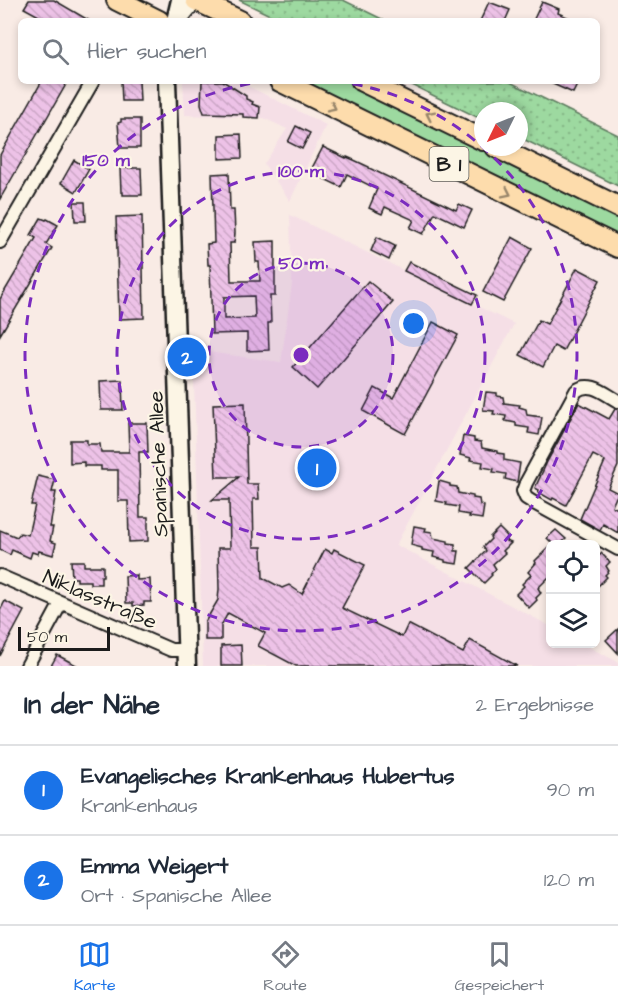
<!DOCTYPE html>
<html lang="de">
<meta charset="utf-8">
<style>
:root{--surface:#fff;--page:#f6f6f7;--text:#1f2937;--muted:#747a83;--line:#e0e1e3;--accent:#1a73e8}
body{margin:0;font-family:"Architects Daughter",sans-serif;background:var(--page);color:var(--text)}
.controls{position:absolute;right:18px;bottom:18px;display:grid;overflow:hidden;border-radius:9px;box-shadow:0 3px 9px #0003}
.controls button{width:54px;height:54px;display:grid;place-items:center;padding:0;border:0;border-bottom:2px solid var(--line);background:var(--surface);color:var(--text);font:30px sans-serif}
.compass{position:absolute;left:474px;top:102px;width:54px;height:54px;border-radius:50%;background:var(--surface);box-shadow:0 3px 9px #0003;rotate:227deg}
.scale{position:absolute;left:18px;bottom:15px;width:92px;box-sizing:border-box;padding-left:6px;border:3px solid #1c1c1c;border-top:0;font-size:16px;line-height:21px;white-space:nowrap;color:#1c1c1c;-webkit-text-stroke:4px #fcf5e5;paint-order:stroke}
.you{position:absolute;left:414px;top:324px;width:21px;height:21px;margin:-15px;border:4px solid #fff;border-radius:50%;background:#1a73e8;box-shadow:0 0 0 9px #1a73e833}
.badge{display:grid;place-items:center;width:39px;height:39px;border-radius:50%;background:var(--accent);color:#fff;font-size:20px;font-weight:700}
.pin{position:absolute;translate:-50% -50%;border:3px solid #fff;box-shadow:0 2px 6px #0006}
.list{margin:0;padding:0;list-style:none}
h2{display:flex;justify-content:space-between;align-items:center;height:78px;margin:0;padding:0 24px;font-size:26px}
h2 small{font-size:20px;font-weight:400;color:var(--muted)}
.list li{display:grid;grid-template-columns:39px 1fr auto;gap:18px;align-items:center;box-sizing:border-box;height:90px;padding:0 24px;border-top:2px solid var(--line)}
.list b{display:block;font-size:22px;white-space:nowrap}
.list p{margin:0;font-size:20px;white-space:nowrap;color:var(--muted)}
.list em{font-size:20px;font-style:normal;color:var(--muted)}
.icon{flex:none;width:33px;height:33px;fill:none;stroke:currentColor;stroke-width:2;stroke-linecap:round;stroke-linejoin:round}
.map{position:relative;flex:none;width:618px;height:666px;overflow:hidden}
.search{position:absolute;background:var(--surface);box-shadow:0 3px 9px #0003;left:18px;right:18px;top:18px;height:66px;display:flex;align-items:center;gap:15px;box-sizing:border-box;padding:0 21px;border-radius:9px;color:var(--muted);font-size:22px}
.sheet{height:258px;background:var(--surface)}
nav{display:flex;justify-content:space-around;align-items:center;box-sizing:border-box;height:84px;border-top:2px solid var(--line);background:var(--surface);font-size:16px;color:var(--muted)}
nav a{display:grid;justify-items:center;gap:3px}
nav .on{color:var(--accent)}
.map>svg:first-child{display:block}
.built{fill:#f5dfe6}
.green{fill:#9dd9a0;stroke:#5c7a5e;stroke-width:1.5}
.park{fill:url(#park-dots);stroke:#5c7a5e;stroke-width:1.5}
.building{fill:url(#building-back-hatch);stroke:#1c1c1c;stroke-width:1.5;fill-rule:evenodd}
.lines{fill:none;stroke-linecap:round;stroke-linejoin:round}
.minor-casing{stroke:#1c1c1c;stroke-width:16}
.secondary-casing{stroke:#1c1c1c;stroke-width:21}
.primary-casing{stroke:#1c1c1c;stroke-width:24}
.minor{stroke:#fcf5e5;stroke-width:12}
.secondary{stroke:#fcf5e5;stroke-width:16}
.primary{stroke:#fddcac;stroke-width:20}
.oneway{stroke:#98866b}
.ring{fill:none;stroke:#7b2cbf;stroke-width:3;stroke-dasharray:10 8}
.labels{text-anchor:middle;stroke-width:4.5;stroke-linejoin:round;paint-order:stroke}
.shield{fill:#fcf5e5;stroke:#5f5d58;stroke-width:1.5}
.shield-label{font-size:20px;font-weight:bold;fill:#1c1c1c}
.street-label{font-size:21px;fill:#1c1c1c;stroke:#fcf5e5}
.centre{fill:#7b2cbf;stroke:#fcf5e5;stroke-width:3}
.ring-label{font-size:18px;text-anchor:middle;font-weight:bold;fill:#7b2cbf;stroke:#fcf5e5;stroke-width:4.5;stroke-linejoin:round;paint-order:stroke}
</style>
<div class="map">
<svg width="618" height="666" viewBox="0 0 618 666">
<defs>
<pattern id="park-dots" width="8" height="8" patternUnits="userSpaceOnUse" patternTransform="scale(1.5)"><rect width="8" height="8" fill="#9dd9a0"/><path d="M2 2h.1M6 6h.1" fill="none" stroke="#87ba89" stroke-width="1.8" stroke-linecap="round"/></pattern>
<pattern id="building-back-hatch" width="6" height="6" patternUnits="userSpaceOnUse" patternTransform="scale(1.5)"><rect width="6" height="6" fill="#edc2e7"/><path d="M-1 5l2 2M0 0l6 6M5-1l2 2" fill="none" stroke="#cba6c6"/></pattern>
</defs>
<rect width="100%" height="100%" fill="#f9ebe5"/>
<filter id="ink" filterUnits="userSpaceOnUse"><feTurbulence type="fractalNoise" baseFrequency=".0167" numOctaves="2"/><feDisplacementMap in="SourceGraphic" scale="12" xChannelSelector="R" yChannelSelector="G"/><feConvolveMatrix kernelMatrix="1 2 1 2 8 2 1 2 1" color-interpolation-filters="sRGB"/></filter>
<g filter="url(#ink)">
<g class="built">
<path d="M183,81H238L326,125L290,201L264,164L287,129L264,118L185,115Z"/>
<path d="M290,215L514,324L396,545L550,626V644H583L618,662V666H203L193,350L281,362L292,283Z"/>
</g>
<path class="green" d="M291,81H348L618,214V241Z"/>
<g class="park">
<path d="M239,0H343L386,21H282Z"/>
<path d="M404,81H508L618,135V186L519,137V111H483V120Z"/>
</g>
<g class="building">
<path d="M29,0H54L90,21H48L24,8Z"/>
<path d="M489,2L510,10L505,21H480Z"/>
<path d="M542,2L559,9L558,13L576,21H533Z"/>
<path d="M42,81H68L0,199V155Z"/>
<path d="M121,81H139L140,101H122Z"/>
<path d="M202,81H223L246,96V99L253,102L252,104L260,107L259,118L243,117V114L204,113L201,104Z"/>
<path d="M546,81H579L573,93Z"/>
<path d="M121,119H140V148H120L118,123L121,122Z"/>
<path d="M296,126L310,133L302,149L288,142Z"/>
<path d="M241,134L242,158L219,159V135Z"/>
<path d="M323,147L346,158L347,157L354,160L369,167V168L456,210L459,204L472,210L464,227L435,213L423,234L410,228L414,220L385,207L382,214L369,208L377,189L347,174L341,187L310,172Z"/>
<path d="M74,160L89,169L76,192L61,183Z"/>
<path d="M120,168H141L142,195H123V192H121Z"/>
<path d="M229,173L230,210H234L235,233L234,243H230L231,281H260L259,262H256L255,242L275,241V296H270L271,323H268L269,350L247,351V333L212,334L210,265H208L207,244L214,243L212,174ZM254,296L255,318L224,319V297Z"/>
<path d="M74,202H85L86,221H75Z"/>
<path d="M142,216L144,318L119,319L116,217Z"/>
<path d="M41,218L46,220L47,219L58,225L46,244L52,248L0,335V299L36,238L31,235Z"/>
<path d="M377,237L395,246L389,260L371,251Z"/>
<path d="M512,237L532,248L503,302L483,292Z"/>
<path d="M409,262L477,295L472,304L404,271Z"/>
<path d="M577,268L600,280L563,351L554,346L543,367L520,355L539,320L547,324Z"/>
<path d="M368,281L393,302L317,389L293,367Z"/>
<path d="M433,322L458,335L405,434L363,411L375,388L393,398Z"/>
<path d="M122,380L123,410H101L100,381Z"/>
<path d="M486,392L497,393V396L503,397L504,403L520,405L519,407L526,409L527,415L542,417L539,435L528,433L529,428L516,426V423L505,421L506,416L493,414L494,411L483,410Z"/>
<path d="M245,403L247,484H258L259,499H253L254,547H262L263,578L282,588L289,585L302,594L325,549L332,553L334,549L365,565L342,608L402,637L408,624L463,653L470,640L517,666H296L258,646L265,633L228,613L221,626V640H205V622L218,600L219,589L218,548H230L229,500H212L239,477H216L213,404Z"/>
<path d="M579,403L609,419L615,409H618V466L608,488L618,493L612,506L618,509V533L603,524L600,530L580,519L605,461L593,455L566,505L553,498L552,500L538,492L539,490L535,488L547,462Z"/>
<path d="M128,423H147L148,452H139L140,517H148V541L129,542L128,501H118V470H101V466H84V462L70,463V440H87V444H100L101,452H129Z"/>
<path d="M463,436L474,438V441L481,442L482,448L497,451V453L504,454V460L520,463L517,482L505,479L506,474L493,472L494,469L482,467L483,462L470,460L471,458L460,455Z"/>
<path d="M38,476L55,480L52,492H56L50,527H53L50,541L56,543L53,555L39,551L38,554L32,552L30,558L12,550L10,555L0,550V530L17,537L20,533L28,535L35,505H31Z"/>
<path d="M439,481L450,484V486L457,487L458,493L473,496V498L479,499L480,505L484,506L482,519L469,517L470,515L458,513L459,507L446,505L447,503L436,501Z"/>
<path d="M414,526L426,528L425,531L432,532L433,538L448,541V543L455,544V551H459L457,564L445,562V560L433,557L434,552L422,550V548L411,545Z"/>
<path d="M499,528L507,536L506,541L511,543L503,551L505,553L493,564L496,569L491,574L492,575L484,583L469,568L486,551L483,547L491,539L490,537Z"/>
<path d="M556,530L566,539L560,544H553L547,538Z"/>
<path d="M550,546V576L538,588L541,593L536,598L537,600L529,608L516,594L524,586L522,584L531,575L528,572L536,563L535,561Z"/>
<path d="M601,553L610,562L606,566L609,571L605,575L607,577L596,588V558Z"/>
<path d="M71,561H84V566H103V576H101V584H90V581H77V578H72Z"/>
<path d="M137,575V580L150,579L151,602H144V605L133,606V603H126L125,576Z"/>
<path d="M5,601L24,611L0,656V611Z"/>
<path d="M618,629V653L606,640Z"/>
<path d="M241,645L242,666H221V646Z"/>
<path d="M57,655L78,666H51Z"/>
</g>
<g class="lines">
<g class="minor-casing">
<g id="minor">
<path d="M180,21L197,0"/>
<path d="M0,242L93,81"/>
<path d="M618,401C605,394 590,380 576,391L526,483L523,491L526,498L534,503L618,549"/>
<path d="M0,576L171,650H186"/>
<path d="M27,666L61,603"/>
</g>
</g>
<g class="secondary-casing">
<g id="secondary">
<path d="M175,21L180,0"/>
<path d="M167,81L187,666"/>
</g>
</g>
<g class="primary-casing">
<g id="primary">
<path d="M117,0L159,21"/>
<path d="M196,0L240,21"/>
<path d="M280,81L618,247"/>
<path d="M362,81L483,140"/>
<path d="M496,147L618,207"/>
</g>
</g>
<use href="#minor" class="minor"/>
<use href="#secondary" class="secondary"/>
<use href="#primary" class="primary"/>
</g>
<defs><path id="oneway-chevron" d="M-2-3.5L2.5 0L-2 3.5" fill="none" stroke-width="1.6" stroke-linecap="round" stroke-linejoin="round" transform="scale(1.5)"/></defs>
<g class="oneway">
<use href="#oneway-chevron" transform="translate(332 107) rotate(26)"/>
<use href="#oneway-chevron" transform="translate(430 115) rotate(-154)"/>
<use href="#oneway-chevron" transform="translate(507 193) rotate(26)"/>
</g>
</g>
<circle cx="301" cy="355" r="92" fill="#7b2cbf" fill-opacity=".12"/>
<g class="ring">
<circle cx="301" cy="355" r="92"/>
<circle cx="301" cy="355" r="184"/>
<path d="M335 81A276 276 0 1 1 267 81"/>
</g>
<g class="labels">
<rect class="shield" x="429.5" y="147" width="39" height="34" rx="4.5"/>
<g class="shield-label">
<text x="449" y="171">B 1</text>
</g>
<g class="street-label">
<text transform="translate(158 464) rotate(-92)" y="7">Spanische Allee</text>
<text transform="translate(100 599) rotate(23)" y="7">Niklasstraße</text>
</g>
</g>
<circle cx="301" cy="355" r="9" class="centre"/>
<g class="ring-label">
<text x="106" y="166">150 m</text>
<text x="301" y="177">100 m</text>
<text x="301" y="269">50 m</text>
</g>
</svg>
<div class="controls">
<button><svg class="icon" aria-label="locate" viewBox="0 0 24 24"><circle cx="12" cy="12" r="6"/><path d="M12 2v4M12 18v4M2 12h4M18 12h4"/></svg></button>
<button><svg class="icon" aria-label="layers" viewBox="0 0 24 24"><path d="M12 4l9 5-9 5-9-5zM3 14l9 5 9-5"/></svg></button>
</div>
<svg class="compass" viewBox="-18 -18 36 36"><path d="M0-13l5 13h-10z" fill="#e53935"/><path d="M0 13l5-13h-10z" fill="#747a83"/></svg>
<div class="scale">50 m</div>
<div class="you"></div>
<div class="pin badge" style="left:317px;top:468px">1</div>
<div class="pin badge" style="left:187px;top:357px">2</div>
<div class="search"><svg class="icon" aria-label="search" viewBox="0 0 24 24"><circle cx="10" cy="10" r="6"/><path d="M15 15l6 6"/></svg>Hier suchen</div>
</div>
<section class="sheet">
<h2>In der Nähe<small>2 Ergebnisse</small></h2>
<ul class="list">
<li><span class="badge">1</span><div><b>Evangelisches Krankenhaus Hubertus</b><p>Krankenhaus</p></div><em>90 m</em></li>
<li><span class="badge">2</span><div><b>Emma Weigert</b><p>Ort · Spanische Allee</p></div><em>120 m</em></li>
</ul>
</section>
<nav>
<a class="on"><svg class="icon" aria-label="map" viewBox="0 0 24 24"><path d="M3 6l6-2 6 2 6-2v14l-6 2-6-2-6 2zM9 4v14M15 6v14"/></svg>Karte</a>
<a><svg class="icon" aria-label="directions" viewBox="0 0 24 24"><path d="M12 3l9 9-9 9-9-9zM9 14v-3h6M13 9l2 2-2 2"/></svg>Route</a>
<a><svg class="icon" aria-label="saved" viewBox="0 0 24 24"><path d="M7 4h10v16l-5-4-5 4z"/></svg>Gespeichert</a>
</nav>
